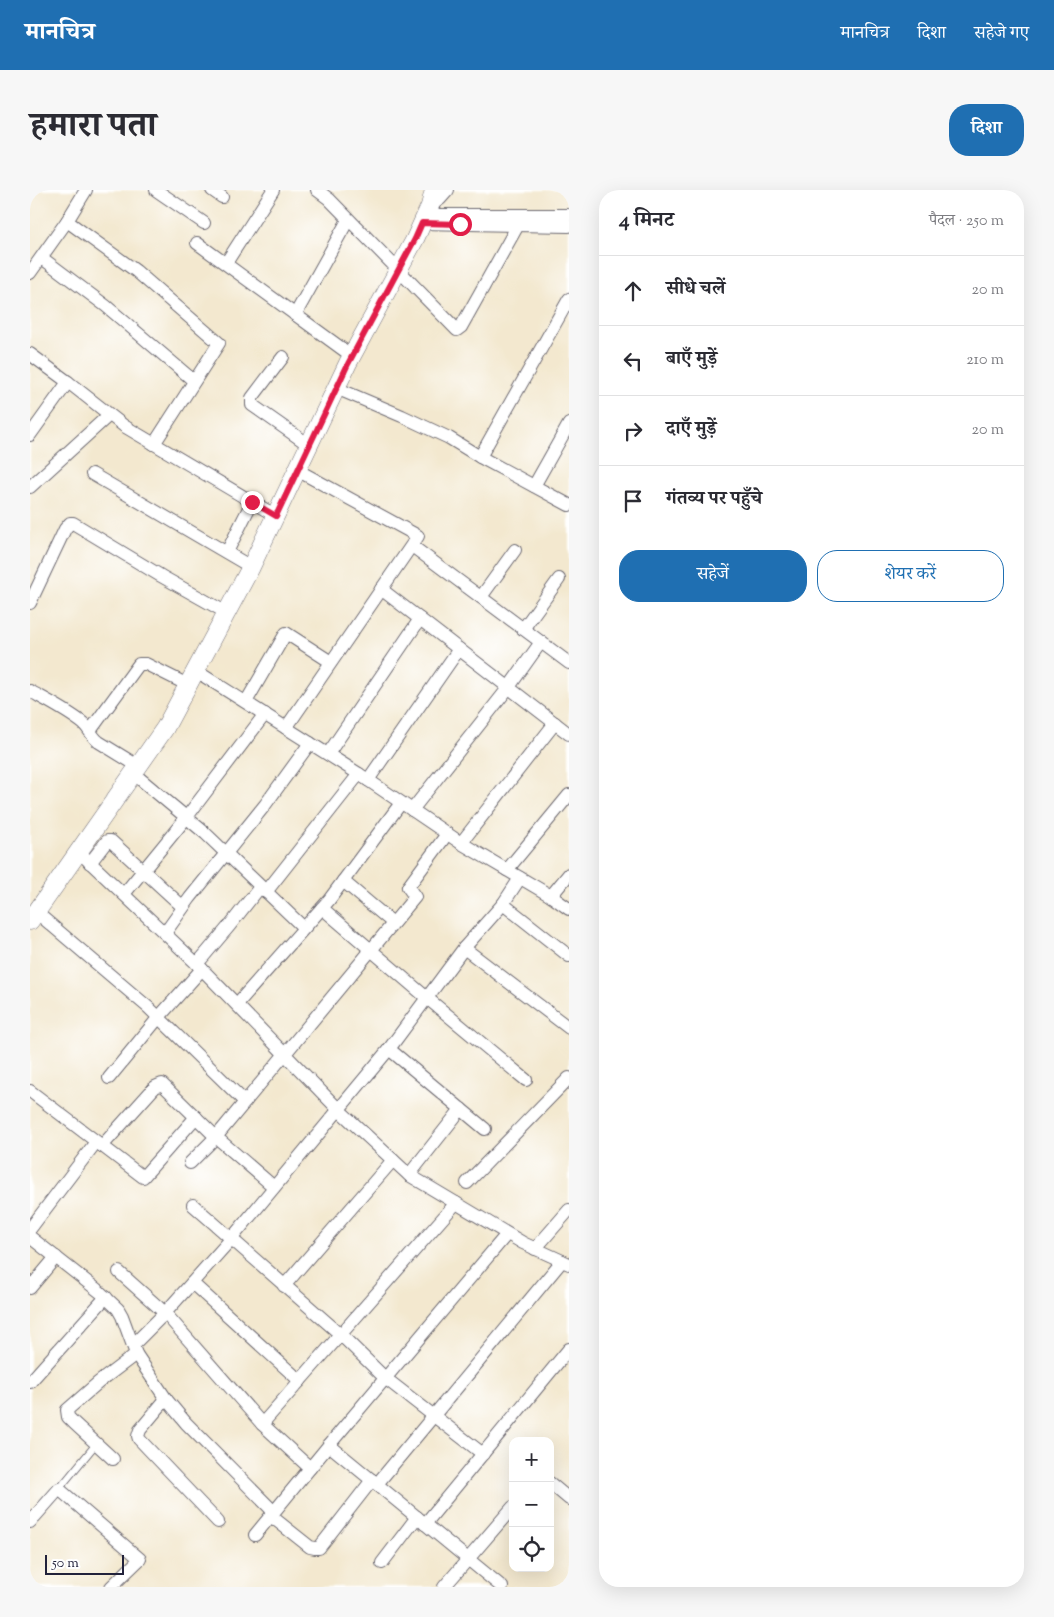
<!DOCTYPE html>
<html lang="hi">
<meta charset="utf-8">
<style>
:root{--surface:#fff;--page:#f7f7f7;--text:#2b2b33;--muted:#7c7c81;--line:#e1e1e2;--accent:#1f6fb2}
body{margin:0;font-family:"Sorts Mill Goudy","Noto Serif Devanagari",serif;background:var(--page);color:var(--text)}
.controls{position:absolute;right:15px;bottom:15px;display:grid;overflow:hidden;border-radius:10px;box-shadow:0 5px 20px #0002}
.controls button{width:45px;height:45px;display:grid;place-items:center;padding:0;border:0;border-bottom:1px solid var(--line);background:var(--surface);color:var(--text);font:25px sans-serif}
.scale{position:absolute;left:15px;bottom:12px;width:79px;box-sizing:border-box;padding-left:5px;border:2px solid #22223b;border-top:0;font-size:14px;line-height:18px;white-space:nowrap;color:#22223b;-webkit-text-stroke:4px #fff;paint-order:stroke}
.stop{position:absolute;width:15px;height:15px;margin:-11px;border:4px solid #e11d48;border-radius:50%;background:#fff}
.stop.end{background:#e11d48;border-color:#fff;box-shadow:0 1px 5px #0008}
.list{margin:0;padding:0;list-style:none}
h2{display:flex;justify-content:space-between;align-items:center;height:65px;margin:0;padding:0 20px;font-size:21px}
h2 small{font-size:16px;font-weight:400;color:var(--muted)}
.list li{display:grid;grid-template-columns:32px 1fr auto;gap:15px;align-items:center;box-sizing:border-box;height:70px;padding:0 20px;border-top:1px solid var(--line)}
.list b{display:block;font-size:19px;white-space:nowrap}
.list em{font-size:16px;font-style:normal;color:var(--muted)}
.actions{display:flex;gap:10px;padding:15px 20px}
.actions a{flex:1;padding:11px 0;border:1px solid var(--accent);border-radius:20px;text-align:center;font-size:18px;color:var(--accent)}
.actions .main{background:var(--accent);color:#fff}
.icon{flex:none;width:28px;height:28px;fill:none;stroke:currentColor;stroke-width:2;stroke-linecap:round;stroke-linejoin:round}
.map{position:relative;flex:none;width:539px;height:1397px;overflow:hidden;border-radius:20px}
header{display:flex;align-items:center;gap:30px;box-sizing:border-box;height:70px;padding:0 25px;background:var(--accent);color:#fff}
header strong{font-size:24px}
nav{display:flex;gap:28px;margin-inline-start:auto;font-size:18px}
.intro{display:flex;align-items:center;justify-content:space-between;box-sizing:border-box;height:120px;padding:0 30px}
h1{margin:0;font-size:35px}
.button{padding:12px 22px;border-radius:20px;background:var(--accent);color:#fff;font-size:18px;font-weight:700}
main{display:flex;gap:30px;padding:0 30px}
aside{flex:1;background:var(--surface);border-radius:20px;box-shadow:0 5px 20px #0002}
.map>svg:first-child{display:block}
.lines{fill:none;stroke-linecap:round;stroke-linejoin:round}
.lane-casing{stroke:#6b676f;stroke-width:8}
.street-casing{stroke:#6b676f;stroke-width:14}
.secondary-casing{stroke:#6b676f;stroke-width:19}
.lane{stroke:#fff;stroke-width:6}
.street{stroke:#fff;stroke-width:12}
.secondary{stroke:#fff;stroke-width:18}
.route{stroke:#e11d48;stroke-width:6}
</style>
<header>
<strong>मानचित्र</strong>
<nav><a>मानचित्र</a><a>दिशा</a><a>सहेजे गए</a></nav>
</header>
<div class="intro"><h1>हमारा पता</h1><a class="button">दिशा</a></div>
<main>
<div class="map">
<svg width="539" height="1397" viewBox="0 0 539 1397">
<rect width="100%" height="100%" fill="#fff"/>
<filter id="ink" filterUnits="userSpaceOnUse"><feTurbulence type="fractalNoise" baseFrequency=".02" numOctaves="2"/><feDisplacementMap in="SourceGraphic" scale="10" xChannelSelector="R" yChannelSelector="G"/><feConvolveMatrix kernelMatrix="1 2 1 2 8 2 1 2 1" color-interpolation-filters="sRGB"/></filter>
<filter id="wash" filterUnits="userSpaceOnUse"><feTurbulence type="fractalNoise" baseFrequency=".0096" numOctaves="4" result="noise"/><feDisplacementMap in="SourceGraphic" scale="20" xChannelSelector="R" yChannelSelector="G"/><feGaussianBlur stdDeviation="1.12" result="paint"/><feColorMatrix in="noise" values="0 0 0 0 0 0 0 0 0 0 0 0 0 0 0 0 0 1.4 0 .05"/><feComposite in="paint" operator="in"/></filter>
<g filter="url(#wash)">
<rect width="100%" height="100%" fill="#f3e8cf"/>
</g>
<g filter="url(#ink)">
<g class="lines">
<g class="lane-casing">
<path id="lane" d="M29,1299L66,1254"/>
</g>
<g class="street-casing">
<g id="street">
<path d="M126,0L174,33"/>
<path d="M182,0L192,7"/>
<path d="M287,0L299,9L427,140L431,137L488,35"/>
<path d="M400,16L410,9L418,0"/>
<path d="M401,25H539"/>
<path d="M37,31L106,81L189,153L124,254"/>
<path d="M392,33L539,36"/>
<path d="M167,53L322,166"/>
<path d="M12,68L76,116L164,191"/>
<path d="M196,73L243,0"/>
<path d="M0,83L37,31L56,0"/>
<path d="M265,125L318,30"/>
<path d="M0,164L38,192L94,236L246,326"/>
<path d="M253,167L222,208V215L279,255"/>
<path d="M306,198L372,226L419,248L450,267L539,315"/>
<path d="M0,245L38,192"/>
<path d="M450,267L539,109"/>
<path d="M62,284L221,377"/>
<path d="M504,296L539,234"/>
<path d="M0,297L79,225"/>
<path d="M382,356L539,473"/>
<path d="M197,362L222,312"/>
<path d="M351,399L539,544"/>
<path d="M451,407L485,360"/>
<path d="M0,413L35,339L40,333H43L131,386L197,423"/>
<path d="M493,439L529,389"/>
<path d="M166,481L329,584L431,653L521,706L539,719"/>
<path d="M0,501C18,511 38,521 54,534C60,540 62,547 69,552L108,576"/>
<path d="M216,512L256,443L301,472"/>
<path d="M256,538L388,346L267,280"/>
<path d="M60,541L109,474H116L158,495"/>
<path d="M298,564L390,429"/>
<path d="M103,583L175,643L274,738"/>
<path d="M338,590L429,459"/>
<path d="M382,620L479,497L511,452"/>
<path d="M431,653L525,533"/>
<path d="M48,661L167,774L309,920L379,985L493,1053L539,1074"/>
<path d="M60,673L77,651H81L153,717"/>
<path d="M477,680L539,605"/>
<path d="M313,691L363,733"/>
<path d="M236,702L329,584"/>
<path d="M94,704L156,628L235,524"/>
<path d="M521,706L539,684"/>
<path d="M473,714L539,766"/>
<path d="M292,718L397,808L496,890"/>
<path d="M6,722L119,818L215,912"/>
<path d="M135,743L160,708L235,615L280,553"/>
<path d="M434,758L539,838"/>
<path d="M167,774L200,735L230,697"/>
<path d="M207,814L299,710L371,613"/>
<path d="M359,859L455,939"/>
<path d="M79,888L129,827L172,779"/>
<path d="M0,901L113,987L166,927"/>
<path d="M72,956L125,897L132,894L186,947L244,997"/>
<path d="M160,973L186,947L385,707L378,697L417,644"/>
<path d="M379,985L431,919"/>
<path d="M437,993L539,888"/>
<path d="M163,1015L310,1144L355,1188L453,1264"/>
<path d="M0,1039L66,952"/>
<path d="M0,1047L70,1102L88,1119L92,1126L106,1164L136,1209L156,1233L244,1322"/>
<path d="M505,1059L539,1020"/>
<path d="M89,1082L135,1123L232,1234L280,1278"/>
<path d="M162,1093L270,1191"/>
<path d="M254,1096L363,970"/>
<path d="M0,1098L26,1067"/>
<path d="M103,1155L135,1123L202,1048L359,859L434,758L473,714L490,688"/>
<path d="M0,1192L76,1107"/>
<path d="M136,1209L110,1240L108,1246L109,1249L188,1332"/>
<path d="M232,1234L426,1013"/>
<path d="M299,1255L472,1397"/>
<path d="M83,1269L44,1233L38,1227L37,1220L69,1192L106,1164"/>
<path d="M520,1293L539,1309"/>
<path d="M347,1294L532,1071"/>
<path d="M241,1326L280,1357L285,1358H289L342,1290"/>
<path d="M0,1332L29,1299L110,1369L81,1397"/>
<path d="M395,1334L539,1159"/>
<path d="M225,1345L299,1255L477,1044"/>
<path d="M352,1373L387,1327"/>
<path d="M414,1397L483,1317"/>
</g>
</g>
<g class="secondary-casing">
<path id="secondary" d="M0,731L135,538L221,377L318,173L385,49L400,16L404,0"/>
</g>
<use href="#lane" class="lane"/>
<use href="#street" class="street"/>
<use href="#secondary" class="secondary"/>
</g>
</g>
<g class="lines" filter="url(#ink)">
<path class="route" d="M222,312L246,326L318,174L385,49L392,33L430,34"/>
</g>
</svg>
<div class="controls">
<button>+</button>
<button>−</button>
<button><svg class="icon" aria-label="locate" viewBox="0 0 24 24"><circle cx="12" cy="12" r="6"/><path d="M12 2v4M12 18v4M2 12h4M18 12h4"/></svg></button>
</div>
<div class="scale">50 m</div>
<div class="stop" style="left:430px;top:34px"></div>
<div class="stop end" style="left:222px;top:312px"></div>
</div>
<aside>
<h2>4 मिनट<small>पैदल · 250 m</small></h2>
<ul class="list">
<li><svg class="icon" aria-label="ahead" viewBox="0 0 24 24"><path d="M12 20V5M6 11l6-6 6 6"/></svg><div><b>सीधे चलें</b></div><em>20 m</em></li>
<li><svg class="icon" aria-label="left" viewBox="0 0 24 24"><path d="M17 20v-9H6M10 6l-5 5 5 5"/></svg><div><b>बाएँ मुड़ें</b></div><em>210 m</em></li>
<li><svg class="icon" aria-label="right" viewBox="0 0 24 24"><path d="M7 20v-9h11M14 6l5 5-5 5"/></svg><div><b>दाएँ मुड़ें</b></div><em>20 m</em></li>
<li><svg class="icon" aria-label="arrive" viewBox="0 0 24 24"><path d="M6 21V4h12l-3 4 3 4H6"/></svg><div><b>गंतव्य पर पहुँचे</b></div></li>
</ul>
<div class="actions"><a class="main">सहेजें</a><a>शेयर करें</a></div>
</aside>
</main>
